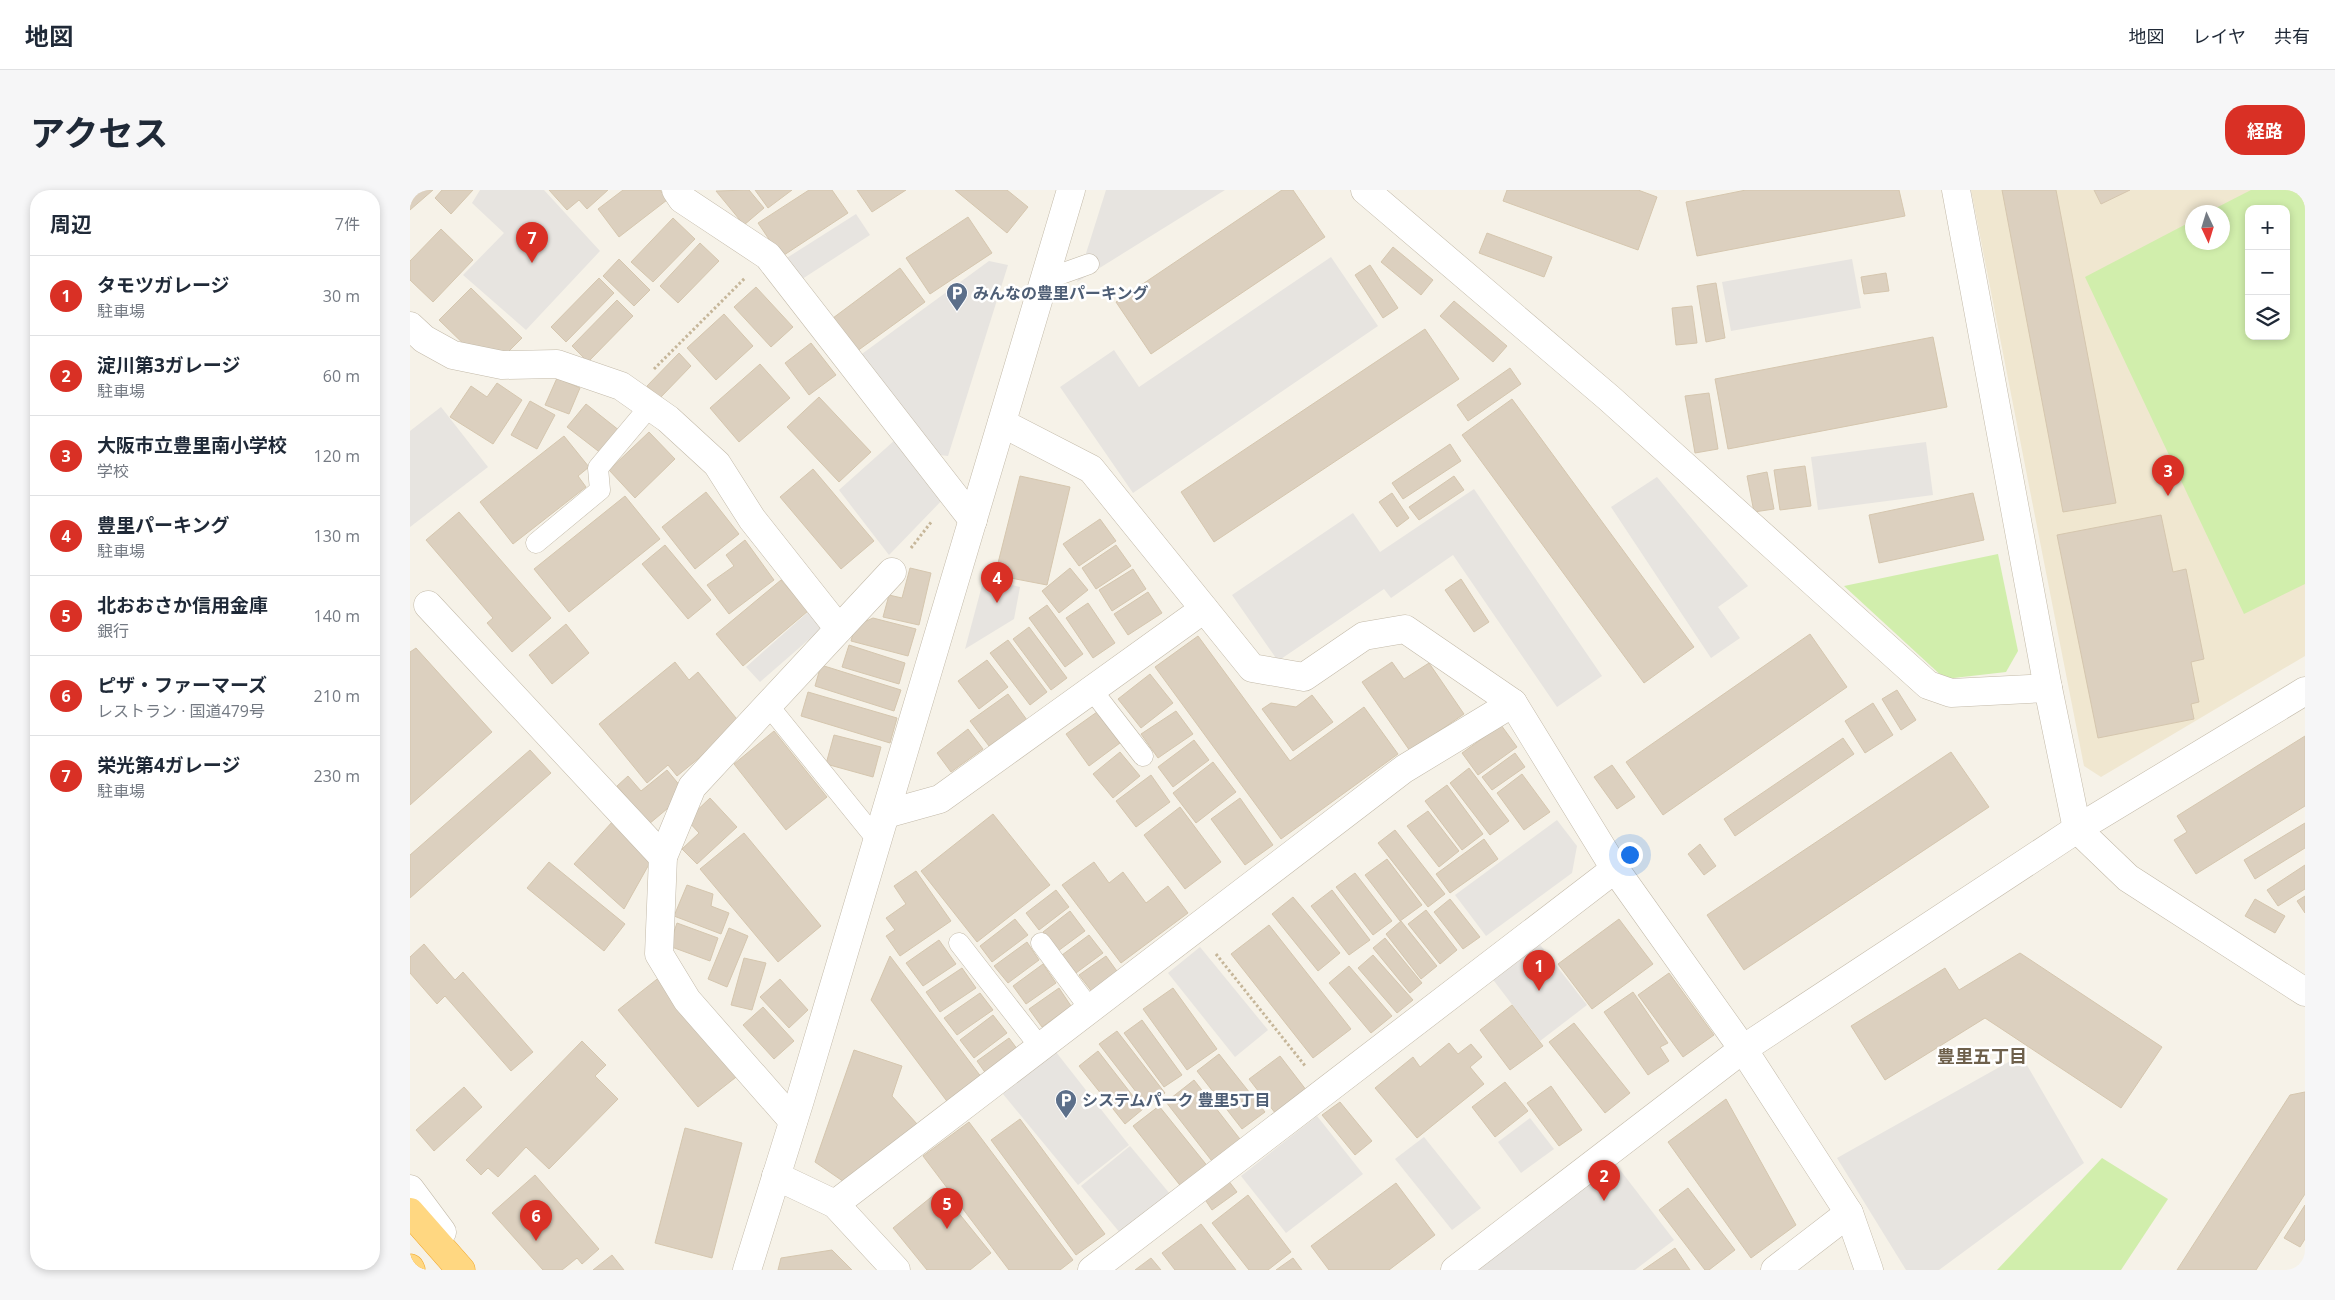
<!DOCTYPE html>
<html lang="ja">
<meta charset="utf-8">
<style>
:root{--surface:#fff;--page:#f6f6f7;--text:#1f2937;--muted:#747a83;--line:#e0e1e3;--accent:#d93025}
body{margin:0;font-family:"Open Sans","Noto Sans JP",sans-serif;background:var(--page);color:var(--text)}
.controls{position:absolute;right:15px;top:15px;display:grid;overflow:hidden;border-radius:10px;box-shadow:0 2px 8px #0003}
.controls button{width:45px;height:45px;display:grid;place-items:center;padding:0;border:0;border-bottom:1px solid var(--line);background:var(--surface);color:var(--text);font:25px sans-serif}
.compass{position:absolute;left:1775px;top:15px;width:45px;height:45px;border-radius:50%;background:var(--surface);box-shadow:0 2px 8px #0003;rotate:176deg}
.you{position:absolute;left:1219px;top:664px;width:18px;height:18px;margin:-12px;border:4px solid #fff;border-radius:50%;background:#1a73e8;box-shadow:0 0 0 8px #1a73e833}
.badge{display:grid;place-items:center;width:32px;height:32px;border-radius:50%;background:var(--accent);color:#fff;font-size:16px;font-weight:700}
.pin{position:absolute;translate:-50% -41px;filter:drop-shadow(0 1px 2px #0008)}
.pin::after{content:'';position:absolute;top:26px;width:18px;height:15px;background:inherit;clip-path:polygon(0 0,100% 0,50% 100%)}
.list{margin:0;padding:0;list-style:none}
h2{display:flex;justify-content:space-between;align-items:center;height:65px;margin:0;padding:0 20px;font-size:21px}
h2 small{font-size:16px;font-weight:400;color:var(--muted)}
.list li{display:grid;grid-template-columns:32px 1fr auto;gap:15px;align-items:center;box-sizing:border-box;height:80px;padding:0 20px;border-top:1px solid var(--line)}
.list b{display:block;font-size:19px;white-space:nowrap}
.list p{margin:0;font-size:16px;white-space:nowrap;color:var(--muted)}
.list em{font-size:16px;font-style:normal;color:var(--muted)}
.icon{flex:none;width:28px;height:28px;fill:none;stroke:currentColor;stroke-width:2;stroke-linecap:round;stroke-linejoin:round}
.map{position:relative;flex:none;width:1895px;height:1080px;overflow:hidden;border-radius:20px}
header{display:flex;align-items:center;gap:30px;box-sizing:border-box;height:70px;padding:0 25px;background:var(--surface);border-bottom:1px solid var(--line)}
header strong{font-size:24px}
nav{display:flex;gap:28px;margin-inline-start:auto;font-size:18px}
.intro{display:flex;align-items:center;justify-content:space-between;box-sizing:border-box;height:120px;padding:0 30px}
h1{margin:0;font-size:35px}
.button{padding:12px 22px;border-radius:20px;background:var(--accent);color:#fff;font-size:18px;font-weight:700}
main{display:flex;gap:30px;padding:0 30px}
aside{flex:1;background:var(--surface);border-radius:20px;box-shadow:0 2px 8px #0003}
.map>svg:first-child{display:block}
.education{fill:#f0e7d0;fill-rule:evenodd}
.green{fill:#d1eeac;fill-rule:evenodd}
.parking{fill:#e7e4e0}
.building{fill:#dcd0bf;stroke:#d5c6ae}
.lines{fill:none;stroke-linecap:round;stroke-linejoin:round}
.service-casing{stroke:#c3baa9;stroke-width:21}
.minor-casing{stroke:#c3baa9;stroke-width:29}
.tertiary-casing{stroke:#c3baa9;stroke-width:29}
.trunk-casing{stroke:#f0a628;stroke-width:29}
.path{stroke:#c6b699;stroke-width:3;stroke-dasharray:2.5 2.5;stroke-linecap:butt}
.service{stroke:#fff;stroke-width:20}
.minor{stroke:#fff;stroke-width:28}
.tertiary{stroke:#fff;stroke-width:28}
.trunk{stroke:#ffd781;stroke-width:28}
.labels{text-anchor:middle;stroke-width:5;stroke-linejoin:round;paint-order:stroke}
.service-label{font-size:16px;font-weight:bold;fill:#4e5e75;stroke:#fff;text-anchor:start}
.neighbourhood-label{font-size:18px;font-weight:bold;fill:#6e604b;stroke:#fff}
</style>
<header>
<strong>地図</strong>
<nav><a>地図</a><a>レイヤ</a><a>共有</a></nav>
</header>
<div class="intro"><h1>アクセス</h1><a class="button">経路</a></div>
<main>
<aside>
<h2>周辺<small>7件</small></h2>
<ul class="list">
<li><span class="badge">1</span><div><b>タモツガレージ</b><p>駐車場</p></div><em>30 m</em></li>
<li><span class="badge">2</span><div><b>淀川第3ガレージ</b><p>駐車場</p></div><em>60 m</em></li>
<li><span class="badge">3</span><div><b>大阪市立豊里南小学校</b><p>学校</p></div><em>120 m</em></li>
<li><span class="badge">4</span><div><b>豊里パーキング</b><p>駐車場</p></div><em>130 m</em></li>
<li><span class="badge">5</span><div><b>北おおさか信用金庫</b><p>銀行</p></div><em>140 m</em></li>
<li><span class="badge">6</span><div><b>ピザ・ファーマーズ</b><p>レストラン · 国道479号</p></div><em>210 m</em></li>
<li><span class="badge">7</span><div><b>栄光第4ガレージ</b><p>駐車場</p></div><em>230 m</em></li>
</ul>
</aside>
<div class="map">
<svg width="1895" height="1080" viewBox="0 0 1895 1080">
<rect width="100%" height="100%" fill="#f6f2e8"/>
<path class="education" d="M1561,0H1895V466L1691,587L1674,576ZM1839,19H1876V146H1839ZM1782,22H1812V52H1782Z"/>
<g class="green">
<path d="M1841,0H1895V394L1834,424L1675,87L1782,31V52H1812V22H1798ZM1839,19H1876V146H1839Z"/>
<path d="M1588,364L1608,461L1596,482L1535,489L1434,396Z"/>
<path d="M1692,968L1758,1009L1711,1080H1587Z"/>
</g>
<g class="parking">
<path d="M70,0H134L190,61L116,140L53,85L94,43L62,13Z"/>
<path d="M696,0H815L667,92Z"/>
<path d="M446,24L460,45L386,93L372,71Z"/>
<path d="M921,67L968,136L723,303L650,197L704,160L729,197Z"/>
<path d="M1442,69L1451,118L1321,141L1312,92Z"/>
<path d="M579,71L598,75L538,266L521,264L445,169Z"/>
<path d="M31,217L78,277L0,337V241Z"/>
<path d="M485,250L536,306L479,365L429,300Z"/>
<path d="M1516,252L1523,305L1408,320L1401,267Z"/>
<path d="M1247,287L1338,396L1308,417L1330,448L1301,468L1201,317Z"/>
<path d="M1064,299L1192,486L1147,517L1043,365L981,408L974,399L868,471L822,405L943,323L970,362Z"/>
<path d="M574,388L610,397L604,429L555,459Z"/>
<path d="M398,422L412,438L350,492L336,477Z"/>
<path d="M1147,630L1167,656L1162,683L1076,746L1045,705Z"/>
<path d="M1128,752L1177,815L1130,851L1081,787Z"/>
<path d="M790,757L858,840L825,867L758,783Z"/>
<path d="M646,862L719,955L668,995L593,904Z"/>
<path d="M1611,865L1674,973L1529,1080H1496L1427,968Z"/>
<path d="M907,926L953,984L876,1043L831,986Z"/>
<path d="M1120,928L1144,959L1111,983L1088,952Z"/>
<path d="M1014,947L1071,1018L1042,1040L985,969Z"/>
<path d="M720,956L760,1004L711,1044L671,996Z"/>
<path d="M1204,972L1264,1050L1225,1080H1070L1067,1077Z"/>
</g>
<g class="building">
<path d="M0,0H23L0,20Z"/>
<path d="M32,0H63L41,24L25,8Z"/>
<path d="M139,0H198L177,19L169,10L157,20Z"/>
<path d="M213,0H250L257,10L209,47L188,19Z"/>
<path d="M339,0L354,18L334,35L306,1Z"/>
<path d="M345,0H382L358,18Z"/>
<path d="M399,0H422L438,23L371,67L348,33Z"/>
<path d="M447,0H496L462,22Z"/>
<path d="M545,0H597L618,17L597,43Z"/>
<path d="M872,0H883L915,47L741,164L706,112Z"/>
<path d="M1097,0H1228L1247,7L1228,60L1093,11Z"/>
<path d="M1336,0H1489L1495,26L1287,66L1276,12Z"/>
<path d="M1592,0H1646L1706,313L1653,322Z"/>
<path d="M1684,0H1720L1691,14Z"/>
<path d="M558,27L582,63L520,104L496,68Z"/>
<path d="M263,28L285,49L243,92L221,72Z"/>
<path d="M31,39L63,70L23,112L0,90V71Z"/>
<path d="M1077,43L1142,67L1134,87L1069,63Z"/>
<path d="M290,53L309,71L268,113L250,96Z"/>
<path d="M983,57L1023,90L1011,105L971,72Z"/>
<path d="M209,69L240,100L224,116L193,86Z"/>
<path d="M960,75L988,118L973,128L945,85Z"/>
<path d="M490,78L515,112L443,164L419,131Z"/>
<path d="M1476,83L1479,101L1454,104L1451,87Z"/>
<path d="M189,88L204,103L156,152L141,137Z"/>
<path d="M1306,93L1315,148L1296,152L1287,96Z"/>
<path d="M346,97L383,137L361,157L324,117Z"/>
<path d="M61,98L112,148L92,168L63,163L29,130Z"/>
<path d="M207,110L223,126L178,172L162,156Z"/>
<path d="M1044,111L1097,156L1083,172L1030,126Z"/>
<path d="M1282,116L1287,153L1266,155L1262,118Z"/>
<path d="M314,124L343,156L306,190L277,158Z"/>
<path d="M1015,139L1049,189L804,352L771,302Z"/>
<path d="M1523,147L1537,217L1318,259L1305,189Z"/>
<path d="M401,153L426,185L399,205L375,173Z"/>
<path d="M269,163L281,176L250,208L237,196Z"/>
<path d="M350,174L380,208L329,252L300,218Z"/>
<path d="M1100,178L1111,194L1058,231L1047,215Z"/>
<path d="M147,188L170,198L159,224L135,215Z"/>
<path d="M87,193L112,210L83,254L40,227L61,196L77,207Z"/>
<path d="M1299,203L1308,259L1285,263L1275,206Z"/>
<path d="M409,207L461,262L429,292L377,237Z"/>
<path d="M1102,209L1284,457L1234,493L1052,245Z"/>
<path d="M120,211L145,225L127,259L101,245Z"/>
<path d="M176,214L210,241L192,264L157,237Z"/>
<path d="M239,242L265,269L225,308L199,280Z"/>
<path d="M154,246L179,277L168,286L176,297L103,354L70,312Z"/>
<path d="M1040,254L1051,271L993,309L982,293Z"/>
<path d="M1395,276L1401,316L1370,320L1364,280Z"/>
<path d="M403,279L464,351L431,379L370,307Z"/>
<path d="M1357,282L1364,319L1344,322L1337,286Z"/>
<path d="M610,286L660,297L637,395L585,385Z"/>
<path d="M1044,286L1054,300L1009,330L999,317Z"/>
<path d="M296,302L329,344L285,379L252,337Z"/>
<path d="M982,303L999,328L987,337L969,312Z"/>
<path d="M1563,303L1574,350L1469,373L1459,325Z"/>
<path d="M215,306L250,349L159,422L124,379Z"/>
<path d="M49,322L141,428L102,462L77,433L83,428L16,350Z"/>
<path d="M1751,325L1763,382L1776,379L1794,469L1781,472L1789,512L1781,514L1784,529L1688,548L1647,345Z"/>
<path d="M690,329L706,351L669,376L653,354Z"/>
<path d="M335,350L364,390L319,424L297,395L324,376L316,365Z"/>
<path d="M255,355L301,410L278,429L232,374Z"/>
<path d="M706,355L721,376L686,399L672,378Z"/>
<path d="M500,378L521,383L509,435L473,427L479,405L492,408Z"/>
<path d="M660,378L678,400L649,423L632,401Z"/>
<path d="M723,379L736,399L702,421L689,400Z"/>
<path d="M1051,389L1079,432L1064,442L1035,400Z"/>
<path d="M371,390L398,421L333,476L306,444Z"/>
<path d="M738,402L752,423L718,445L704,424Z"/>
<path d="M678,413L705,453L683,468L656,428Z"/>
<path d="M637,415L673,464L655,477L619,428Z"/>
<path d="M463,428L506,439L498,466L441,451L445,436Z"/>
<path d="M156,434L179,463L142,494L119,465Z"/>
<path d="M619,437L657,488L641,500L603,449Z"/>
<path d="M1400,444L1437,497L1253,625L1216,572Z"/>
<path d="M788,446L880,571L954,517L988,564L871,649L745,477Z"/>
<path d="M598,450L637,502L620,515L580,463Z"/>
<path d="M439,455L495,473L489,494L432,477Z"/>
<path d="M6,458L82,542L0,615V462Z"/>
<path d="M577,470L598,497L569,519L548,491Z"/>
<path d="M265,472L279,490L288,482L331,534L267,586L258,575L237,593L189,534Z"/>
<path d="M982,472L994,489L1019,473L1054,524L1000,561L952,492Z"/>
<path d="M411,475L491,500L484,521L405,496Z"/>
<path d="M740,484L763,513L731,538L708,509Z"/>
<path d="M1487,500L1506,530L1491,540L1472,509Z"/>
<path d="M398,502L487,528L480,553L391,526Z"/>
<path d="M598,504L617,530L579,556L560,531Z"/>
<path d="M902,505L923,532L883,561L852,519L861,513L886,517Z"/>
<path d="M1463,513L1483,545L1455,563L1435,531Z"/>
<path d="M766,521L783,544L748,568L731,544Z"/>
<path d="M687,522L710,553L679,576L656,544Z"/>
<path d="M1091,535L1107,557L1068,585L1052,563Z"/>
<path d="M558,539L573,559L541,582L527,563Z"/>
<path d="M364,541L417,607L376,640L324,574Z"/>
<path d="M424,545L471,557L463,587L416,574Z"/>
<path d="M1895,546V616L1786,684L1764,650L1777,642L1767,626Z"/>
<path d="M1433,548L1444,564L1325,646L1314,629Z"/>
<path d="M784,550L799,570L763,597L748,577Z"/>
<path d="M120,560L141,583L0,708V665Z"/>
<path d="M710,562L730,586L703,608L683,584Z"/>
<path d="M1541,562L1579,617L1334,780L1297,725Z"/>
<path d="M1105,563L1115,577L1082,600L1072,587Z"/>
<path d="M803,572L826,602L786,633L763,603Z"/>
<path d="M1202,575L1225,607L1207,619L1184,587Z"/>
<path d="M1059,578L1099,631L1080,645L1040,593Z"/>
<path d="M257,580L276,603L239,634L207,596L218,586L231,601Z"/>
<path d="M1112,584L1140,622L1114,640L1087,603Z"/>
<path d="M741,585L760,612L726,637L706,611Z"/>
<path d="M1037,595L1073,644L1052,660L1015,611Z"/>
<path d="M300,608L327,637L287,674L272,659L289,643L277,630Z"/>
<path d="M830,608L863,655L835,675L801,629Z"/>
<path d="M770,617L811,672L775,699L734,645Z"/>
<path d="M1018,621L1049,661L1029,677L997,636Z"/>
<path d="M583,624L640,695L567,752L511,681Z"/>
<path d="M203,631L242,669L214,719L164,674Z"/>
<path d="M1895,633V658L1845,689L1834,670Z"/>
<path d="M985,640L1035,704L1018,717L968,653Z"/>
<path d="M334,643L411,736L368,772L290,679Z"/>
<path d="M1074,649L1088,669L1040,703L1026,684Z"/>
<path d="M1290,654L1306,676L1294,685L1278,664Z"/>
<path d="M977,669L1012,715L990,731L955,685Z"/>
<path d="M139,672L215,734L194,761L117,698Z"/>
<path d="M684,672L699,693L713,682L736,713L758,696L778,723L711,773L652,695Z"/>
<path d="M1895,675V699L1868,716L1857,700Z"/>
<path d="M506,681L541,731L490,766L476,746L485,740L476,728L496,714L484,696Z"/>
<path d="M945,683L982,731L963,745L926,697Z"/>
<path d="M277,695L303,704L301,716L319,723L311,744L264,726Z"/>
<path d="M646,700L659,717L629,740L616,723Z"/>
<path d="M922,700L960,750L939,765L901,716Z"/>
<path d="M1895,706V723L1887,711Z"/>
<path d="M883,707L930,763L908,781L862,724Z"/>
<path d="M1040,709L1070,747L1053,759L1024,722Z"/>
<path d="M1845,709L1875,726L1865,743L1835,726Z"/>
<path d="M1016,720L1047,760L1030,774L998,734Z"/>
<path d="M660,721L675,741L648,761L633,742Z"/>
<path d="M605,729L618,745L582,772L570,756Z"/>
<path d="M1209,729L1243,774L1182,819L1148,774Z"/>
<path d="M991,731L1027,776L1011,789L976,744Z"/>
<path d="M267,733L308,748L300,771L259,756Z"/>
<path d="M859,735L941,839L903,868L821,764Z"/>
<path d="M319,738L338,746L317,797L298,789Z"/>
<path d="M679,745L693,763L666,783L652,765Z"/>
<path d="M975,748L1012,793L1000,803L963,758Z"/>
<path d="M529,750L546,774L513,796L496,773Z"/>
<path d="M617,752L629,770L598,793L584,776Z"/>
<path d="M14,754L45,790L53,782L123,862L101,881L35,806L27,814L0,783V767Z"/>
<path d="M1610,763L1752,857L1711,918L1575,828L1475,890L1441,836L1535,778L1549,800Z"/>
<path d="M963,765L1003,810L987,823L948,778Z"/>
<path d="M480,766L572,888L539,914L461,810Z"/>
<path d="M696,766L709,784L683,803L669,785Z"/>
<path d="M334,768L356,773L342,820L321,815Z"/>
<path d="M633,774L646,793L616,814L603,796Z"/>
<path d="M939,776L982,826L961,843L919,793Z"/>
<path d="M552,778L566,798L530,822L516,802Z"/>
<path d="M1259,783L1304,845L1273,867L1228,805Z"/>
<path d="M251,786L330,884L288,917L208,820Z"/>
<path d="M370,789L398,820L379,838L350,807Z"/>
<path d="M649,798L661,816L632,837L619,819Z"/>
<path d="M763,798L807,859L777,880L733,819Z"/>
<path d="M1223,802L1258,853L1250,857L1259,871L1238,885L1194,822Z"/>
<path d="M570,803L583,820L547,845L534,828Z"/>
<path d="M1102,815L1133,856L1100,880L1070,840Z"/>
<path d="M353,817L384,851L364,869L333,835Z"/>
<path d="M583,825L597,843L564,868L550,850Z"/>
<path d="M732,830L772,885L754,897L714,843Z"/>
<path d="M1164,833L1220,903L1195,923L1139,852Z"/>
<path d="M707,841L755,903L737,916L689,854Z"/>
<path d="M599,848L611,864L579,888L567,871Z"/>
<path d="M172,851L196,875L185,886L208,909L139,979L116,957L88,987L78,978L71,985L56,970Z"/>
<path d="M1039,853L1048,864L1061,854L1072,867L1060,877L1074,894L1007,948L965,898L1003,867L1010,877Z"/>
<path d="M444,860L492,876L482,906L507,934L437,994L405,972Z"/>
<path d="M688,861L733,919L715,934L669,876Z"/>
<path d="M809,864L855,922L832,939L787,881Z"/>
<path d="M870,866L900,905L869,928L839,889Z"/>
<path d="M784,890L833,953L805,975L756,912Z"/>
<path d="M1095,892L1118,921L1085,947L1062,917Z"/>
<path d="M1141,896L1172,940L1149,956L1117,913Z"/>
<path d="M54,897L72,917L24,961L6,940Z"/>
<path d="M1895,902V1004L1846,1080H1767L1880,905Z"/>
<path d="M1316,909L1386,1035L1341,1068L1258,952Z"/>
<path d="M930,912L962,951L945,965L912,925Z"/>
<path d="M749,916L799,978L773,999L723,936Z"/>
<path d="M610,929L695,1044L666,1065L581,950Z"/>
<path d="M559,932L663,1070L650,1080H599L513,966Z"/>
<path d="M275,938L332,953L302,1068L245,1053Z"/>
<path d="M125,985L189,1059L172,1074L167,1068L152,1080H133L82,1023Z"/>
<path d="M818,990L827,1002L802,1020L794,1008Z"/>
<path d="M986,993L1025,1045L979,1080H919L901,1056Z"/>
<path d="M1278,998L1325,1060L1299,1080H1295L1249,1020Z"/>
<path d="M530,1000L581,1063L560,1080H517L483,1038Z"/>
<path d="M838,1005L881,1062L858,1080H839L802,1033Z"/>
<path d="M1895,1015V1049L1890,1057L1874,1048Z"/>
<path d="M791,1034L826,1080H765L752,1063Z"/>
<path d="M1265,1058L1280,1080H1233Z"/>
<path d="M422,1060L442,1080H368L371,1068Z"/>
<path d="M202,1065L214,1080H183Z"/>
<path d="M741,1068L751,1080H725Z"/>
<path d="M883,1068L892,1080H866Z"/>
</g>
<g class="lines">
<g class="service-casing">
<g id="service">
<path d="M634,90L679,74"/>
<path d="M126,353L190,300L188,278L240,216"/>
<path d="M682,500L733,566"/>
<path d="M358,515L468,651"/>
<path d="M549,753L630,857"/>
<path d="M631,753L680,819"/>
</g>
</g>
<g class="minor-casing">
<g id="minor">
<path d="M266,0L272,9L358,66L563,330"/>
<path d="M955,0L1199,208L1518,495L1541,503L1638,498"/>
<path d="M1546,0L1638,498L1667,639L1718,688L1895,802"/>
<path d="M0,136L14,149L43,165L92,175L147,174L211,196L258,229L307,274L342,329L429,439"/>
<path d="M592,233L681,279L842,478L894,487L954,446L995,439L1103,513L1205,679L1333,859L1439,1023L1459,1080"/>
<path d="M18,415L253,667"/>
<path d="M476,624L530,609L794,419"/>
<path d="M383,931L277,810L249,764L253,667L282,597L482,382"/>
<path d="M366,986L425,1014L486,1080"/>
<path d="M0,999L32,1042"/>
<path d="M425,1014L994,579L1103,513"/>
<path d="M682,1080L1205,679"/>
<path d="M1045,1080L1333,859L1667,639L1895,501"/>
<path d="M1365,1080L1439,1023"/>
</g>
</g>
<g class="tertiary-casing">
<path id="tertiary" d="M337,1080L390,910L661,0"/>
</g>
<g class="trunk-casing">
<g id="trunk">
<path d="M0,1022L51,1080"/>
<path d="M0,1078L1,1080"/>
</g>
</g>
<g class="path">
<path d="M244,179L335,88"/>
<path d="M501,358L522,331"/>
<path d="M806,764L896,877"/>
</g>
<use href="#service" class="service"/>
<use href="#minor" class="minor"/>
<use href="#tertiary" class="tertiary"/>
<use href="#trunk" class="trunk"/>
</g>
<defs>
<g id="parking-pin" transform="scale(1.125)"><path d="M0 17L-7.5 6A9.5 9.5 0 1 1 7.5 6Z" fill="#5c6f8a" stroke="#fff"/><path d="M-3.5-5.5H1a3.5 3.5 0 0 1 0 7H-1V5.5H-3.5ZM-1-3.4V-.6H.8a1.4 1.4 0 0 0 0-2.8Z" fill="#fff"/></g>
</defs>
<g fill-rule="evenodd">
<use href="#parking-pin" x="547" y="103"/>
<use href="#parking-pin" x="656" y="910"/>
</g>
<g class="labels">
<g class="service-label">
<text x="563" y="109">みんなの豊里パーキング</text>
<text x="672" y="916">システムパーク 豊里5丁目</text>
</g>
<g class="neighbourhood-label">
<text x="1572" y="873">豊里五丁目</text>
</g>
</g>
</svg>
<div class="controls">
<button>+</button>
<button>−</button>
<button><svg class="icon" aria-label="layers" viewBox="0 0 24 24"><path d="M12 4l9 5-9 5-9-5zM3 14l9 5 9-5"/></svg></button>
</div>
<svg class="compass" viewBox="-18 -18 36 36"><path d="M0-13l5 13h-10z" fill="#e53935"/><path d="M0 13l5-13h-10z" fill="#747a83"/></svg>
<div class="you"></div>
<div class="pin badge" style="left:1129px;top:801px">1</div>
<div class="pin badge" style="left:1194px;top:1011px">2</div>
<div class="pin badge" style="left:1758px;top:306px">3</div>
<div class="pin badge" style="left:587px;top:413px">4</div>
<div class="pin badge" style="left:537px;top:1039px">5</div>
<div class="pin badge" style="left:126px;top:1051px">6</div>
<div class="pin badge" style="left:122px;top:73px">7</div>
</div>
</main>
